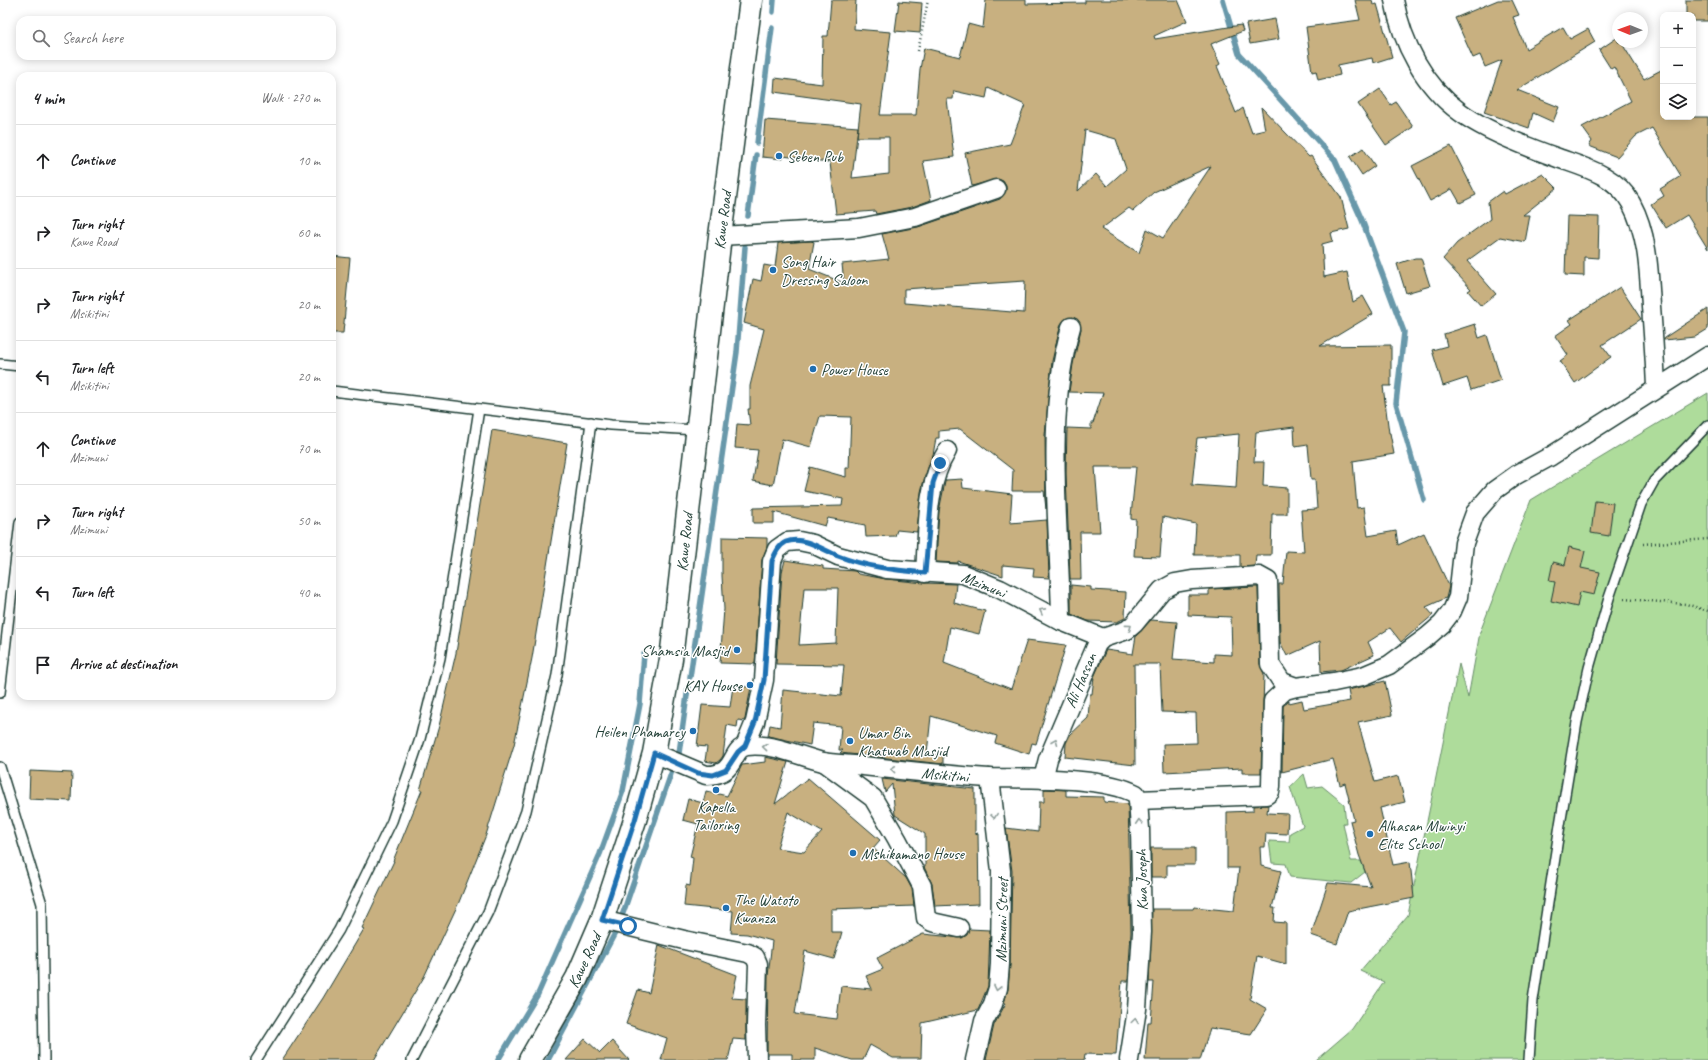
<!DOCTYPE html>
<meta charset="utf-8">
<style>
:root{--surface:#fff;--page:#f2f2f2;--text:#202124;--muted:#757577;--line:#e0e0e0}
body{margin:0;font-family:Caveat,sans-serif;background:var(--page);color:var(--text)}
.controls{position:absolute;right:12px;top:12px;display:grid;overflow:hidden;border-radius:8px;box-shadow:0 2px 10px #0003}
.controls button{width:36px;height:36px;display:grid;place-items:center;padding:0;border:0;border-bottom:1px solid var(--line);background:var(--surface);color:var(--text);font:20px sans-serif}
.compass{position:absolute;left:1612px;top:12px;width:36px;height:36px;border-radius:50%;background:var(--surface);box-shadow:0 2px 10px #0003;rotate:271deg}
.stop{position:absolute;width:12px;height:12px;margin:-9px;border:3px solid #1f6fb2;border-radius:50%;background:#fff}
.stop.end{background:#1f6fb2;border-color:#fff;box-shadow:0 1px 4px #0008}
.list{margin:0;padding:0;list-style:none}
h2{display:flex;justify-content:space-between;align-items:center;height:52px;margin:0;padding:0 16px;font-size:17px}
h2 small{font-size:13px;font-weight:400;color:var(--muted)}
.list li{display:grid;grid-template-columns:26px 1fr auto;gap:12px;align-items:center;box-sizing:border-box;height:72px;padding:0 16px;border-top:1px solid var(--line)}
.list b{display:block;font-size:15px;white-space:nowrap}
.list p{margin:0;font-size:13px;white-space:nowrap;color:var(--muted)}
.list em{font-size:13px;font-style:normal;color:var(--muted)}
.icon{flex:none;width:22px;height:22px;fill:none;stroke:currentColor;stroke-width:2;stroke-linecap:round;stroke-linejoin:round}
.map{position:relative;flex:none;width:1708px;height:1060px;overflow:hidden}
.search{position:absolute;background:var(--surface);box-shadow:0 2px 10px #0003;left:16px;top:16px;width:320px;height:44px;display:flex;align-items:center;gap:10px;box-sizing:border-box;padding:0 14px;border-radius:12px;color:var(--muted);font-size:15px}
.panel{position:absolute;background:var(--surface);box-shadow:0 2px 10px #0003;left:16px;top:72px;width:320px;height:628px;border-radius:12px}
.map>svg:first-child{display:block}
.green{fill:#aedc9b;stroke:#668c68}
.lines{fill:none;stroke-linecap:round;stroke-linejoin:round}
.stream{stroke:#6898aa;stroke-width:5.5}
.building{fill:#c8b080;stroke:#1f3d34;fill-rule:evenodd}
.service-casing{stroke:#1f3d34;stroke-width:12}
.minor-casing{stroke:#1f3d34;stroke-width:21}
.secondary-casing{stroke:#1f3d34;stroke-width:25}
.path{stroke:#1f3d34;stroke-width:2.5;stroke-dasharray:1 3;stroke-linecap:butt}
.service{stroke:#fff;stroke-width:9}
.minor{stroke:#fff;stroke-width:18}
.secondary{stroke:#fff;stroke-width:22}
.oneway{stroke:#8f9e9a}
.route{stroke:#1f6fb2;stroke-width:5}
.poi-dot{fill:#1f6fb2;stroke:#fff;stroke-width:1.5}
.labels{text-anchor:middle;stroke-width:3;stroke-linejoin:round;paint-order:stroke}
.poi-label{font-size:16px;fill:#1f3d34;stroke:#fff;text-anchor:start}
.street-label{font-size:16px;fill:#1f3d34;stroke:#fff}
</style>
<div class="map">
<svg width="1708" height="1060" viewBox="0 0 1708 1060">
<rect width="100%" height="100%" fill="#fff"/>
<filter id="ink" filterUnits="userSpaceOnUse"><feTurbulence type="fractalNoise" baseFrequency=".025" numOctaves="2"/><feDisplacementMap in="SourceGraphic" scale="8" xChannelSelector="R" yChannelSelector="G"/><feConvolveMatrix kernelMatrix="1 2 1 2 8 2 1 2 1" color-interpolation-filters="sRGB"/></filter>
<g filter="url(#ink)">
<g class="green">
<path d="M1708,393V1060H1316L1352,1029L1384,982L1360,971L1408,915L1459,664L1468,698L1480,632L1531,500Z"/>
<path d="M1304,774L1308,788L1322,786L1344,804L1346,823H1343L1351,861H1361L1365,872L1351,883L1290,877L1286,864L1272,863L1269,841L1289,842L1290,833L1303,826L1290,787Z"/>
</g>
<g class="lines">
<g class="stream">
<path d="M1223,0L1239,54L1335,160L1362,220L1404,332L1396,403L1424,500"/>
<path d="M773,12L774,0"/>
<path d="M757,143L772,28"/>
<path d="M748,216L756,155"/>
<path d="M690,677L737,352L745,247"/>
<path d="M679,753L688,688"/>
<path d="M622,916L674,765"/>
<path d="M498,1060L538,994L600,854L623,791L640,704L644,654"/>
<path d="M548,1060L615,933"/>
</g>
</g>
<g class="building">
<path d="M831,0H856L854,29L891,32L880,115H916L920,69L924,48L960,57L968,24L983,28L986,0H1026V4L1085,3V0H1178L1187,21L1154,36L1155,39L1241,25L1243,31L1211,44L1220,64L1217,66L1236,113L1243,108L1252,133L1265,130L1261,107L1309,157L1311,156L1341,197L1349,229L1331,233L1333,241L1322,244L1324,277L1347,272L1353,302L1363,296L1373,314L1320,346L1391,345V386H1383L1389,433H1390L1394,454L1353,461L1357,508L1364,507L1368,536L1396,531L1398,545L1424,533L1449,586L1446,598L1426,607L1433,615L1401,642L1390,628L1368,642L1374,655L1341,670L1321,672L1320,641L1287,656L1280,642L1279,584H1283L1286,551L1304,552L1301,510L1317,509L1315,479H1311L1308,445L1295,447L1294,427L1256,432L1254,462H1264L1263,486L1287,488V514H1272L1271,555H1256L1255,566L1240,567V555H1194L1196,524L1163,517L1160,557L1134,556L1136,520L1131,519V516L1136,467H1095L1100,532H1080L1081,579H1070L1066,473L1067,428L1091,429V423H1093L1103,393L1069,392L1073,364L1081,329L1078,320L1073,317L1064,320L1061,324L1052,361L1045,435L1046,509L1044,491H1012L1013,470L960,429L939,431V438H936L933,455L925,476L921,492L917,532L897,530L895,536L866,537L865,525L828,518L825,526L774,512V523H753V508L842,506L843,499L804,491L810,467L846,477V468H849L851,417L820,416L811,447L782,439L773,485L753,481L758,450L735,448L737,424L750,425L748,409H750V386L764,329L744,323L753,279L761,281L764,265L775,267L778,243L811,241L814,242L809,269L844,283L842,264L889,259L882,234L918,227L1000,199L1006,191V186L1003,181L998,179L972,186L965,153L1010,144L1025,105L988,88L986,98L954,91L953,99H947L954,157L923,161L931,200L912,207L876,214L875,211L836,214L829,154L828,162L783,156V159L762,157L765,120L858,127L852,178L889,174V137H857L861,104L774,92L775,78L822,84L823,36H828ZM1085,130L1116,139L1126,169L1107,186L1096,174L1078,191ZM1211,166L1163,238L1147,229L1139,253L1101,229L1129,208L1133,211L1154,192ZM1025,281L1024,313L904,303V289ZM1239,434L1236,488L1192,485L1197,438Z"/>
<path d="M1355,0H1372L1373,5L1377,4L1392,57L1373,63L1372,58L1338,65L1340,75L1318,80L1316,71L1312,72L1306,27L1360,20Z"/>
<path d="M1498,0H1512L1519,15L1513,17L1526,49L1563,27L1570,39L1588,29L1595,42L1517,90L1559,107L1553,122L1533,113L1529,128L1484,112L1502,60L1485,67L1480,55L1473,58L1455,18Z"/>
<path d="M1686,0H1708V21H1693V15H1686Z"/>
<path d="M899,1L922,3L920,33L895,31Z"/>
<path d="M1275,19L1279,39L1250,44L1246,24Z"/>
<path d="M1618,37V42H1621L1644,79L1663,69V117H1708V249L1687,215L1666,228L1651,204L1664,196L1660,189L1681,176L1652,128L1636,136L1617,157L1589,146L1592,141L1582,127L1631,101L1614,67L1611,69L1599,50Z"/>
<path d="M1380,89L1391,105L1396,102L1413,127L1386,145L1358,104Z"/>
<path d="M1451,146L1476,195L1460,203L1452,189L1430,201L1412,166Z"/>
<path d="M1363,148L1375,166L1362,175L1350,157Z"/>
<path d="M1543,174L1557,188L1523,215H1530L1525,242L1500,237L1467,261L1496,294L1481,306L1468,291L1471,289L1443,259L1457,243L1490,219L1488,202L1503,191L1505,194Z"/>
<path d="M1567,216L1599,217L1598,258L1584,257V276L1565,275Z"/>
<path d="M332,256L350,258L343,333H332Z"/>
<path d="M1415,258H1421L1430,286L1406,293L1397,264Z"/>
<path d="M1620,287L1641,319L1602,345L1611,357L1575,383L1560,361L1568,355L1555,336L1572,324L1569,320Z"/>
<path d="M1708,309V329L1695,337L1664,340V338Z"/>
<path d="M1475,324L1479,338L1487,335L1501,380L1471,390L1467,378L1443,386L1432,350L1447,346L1444,334Z"/>
<path d="M492,430L567,443L532,658L514,745L486,835L459,902L424,977L374,1060H282L323,998L364,929L362,928L394,861H393L422,790H420L439,726L456,653Z"/>
<path d="M962,479L963,488L1012,494L1010,523L1047,520L1049,578L1033,577L1034,568L1003,565V576L958,561V563L936,562L939,511L945,482L946,480Z"/>
<path d="M1595,501L1613,503L1609,536L1591,533Z"/>
<path d="M722,537L767,538V547L762,560L755,664L720,663L724,609L722,576Z"/>
<path d="M1569,547L1585,551L1581,568L1600,572L1594,595L1580,592L1577,607L1551,601L1555,582L1549,581L1553,562L1565,565Z"/>
<path d="M785,560L823,566V569L855,571L858,574L886,579L924,583L956,584L954,603L985,611L979,634L950,627L944,663L1011,689L1027,640L1066,645L1036,744L1032,743L1029,754L995,743L997,736L931,716L927,754L943,755V764L840,753L843,750H839L841,726L813,723L810,745L768,736L770,725L780,727L783,690L841,696L844,665L776,664L782,572ZM804,588H838L836,643L799,645Z"/>
<path d="M1071,585L1091,587V590L1126,592L1125,618L1117,622L1088,621L1071,614Z"/>
<path d="M1258,587L1260,664L1264,674L1261,773H1242V768L1164,772L1163,744L1197,743L1196,713L1162,712L1160,664H1134L1135,765L1065,757L1066,743L1070,735L1088,718L1090,694H1092L1094,677L1106,650L1133,654L1136,636L1151,620L1177,622L1173,659L1214,662V654L1232,655L1231,617L1188,615V595H1209V589Z"/>
<path d="M1385,681L1392,715L1358,722L1375,782L1398,776L1405,802L1380,808L1393,865L1410,862L1414,898L1348,911L1337,944L1311,935L1328,883L1371,887L1359,855L1350,821L1354,820L1345,783L1340,785L1333,759L1282,772L1283,706L1289,701V703L1302,700L1304,709L1350,701L1348,690Z"/>
<path d="M733,686L751,687L745,719L744,721L738,720L737,727L727,725L723,756L720,760L716,763L705,761L707,747L697,746L702,705L730,707Z"/>
<path d="M765,757L788,762L775,804L808,778L880,840L873,848L906,878L912,889L914,906L831,909V932H842L834,959L805,951L795,1014L837,1019L841,986L872,989L866,976L883,969L877,958L923,934L962,938L967,935L969,929L990,930L988,986L978,1010L922,1023L921,1058H893L870,1045L863,1060H852L815,1048V1060H792V1054H767L768,976L772,941L747,934L731,933L733,911L684,906L686,885L690,886L693,858L690,857L698,824L683,820L688,799L703,803L706,791L727,796L742,765L765,762ZM788,812L822,832L804,852L777,848Z"/>
<path d="M30,771L72,773L71,801L29,799Z"/>
<path d="M882,779L975,789V834L978,833L979,904L935,906L932,884L924,867H925V834L895,815L892,784L885,792Z"/>
<path d="M1044,789L1066,790V796L1104,797V802L1128,804L1131,932L1128,981H1122L1116,1055L1085,1054L1084,1060H986L994,1025L1006,1003H1004L1008,989L1010,964L1012,871L1006,828L1038,832L1039,802H1044Z"/>
<path d="M1268,805L1267,813L1288,814L1287,834L1266,833L1265,847H1260L1261,866L1281,871L1272,908H1275L1274,922L1286,923V964L1257,956L1250,999L1267,1009L1251,1034L1210,1028L1200,1060H1145L1148,1022H1151L1154,982H1149L1152,909H1193L1194,907L1234,911L1239,868H1227V812L1253,811V806Z"/>
<path d="M1151,848H1195V865H1167V877H1151Z"/>
<path d="M659,945L737,975L732,998L746,999V1040L733,1039L728,1060H661L667,1038L626,1024L638,990L649,993Z"/>
<path d="M585,1039L600,1053L612,1041L629,1060H566Z"/>
</g>
<g class="lines">
<g class="service-casing">
<g id="service">
<path d="M0,364L20,366"/>
<path d="M332,391L611,425L696,430"/>
<path d="M0,693L20,522"/>
<path d="M0,767L42,904L44,1060"/>
<path d="M256,1060L339,930L392,821L420,739L440,658L479,409"/>
<path d="M412,1060L488,912L526,811L557,675L591,422"/>
<path d="M1529,1060L1533,1000L1560,825L1577,722L1589,668L1609,598L1641,504L1654,481L1708,425"/>
</g>
</g>
<g class="minor-casing">
<g id="minor">
<path d="M1394,0C1402,43 1424,86 1460,112C1484,130 1530,148 1558,158C1586,168 1616,175 1631,203C1648,234 1649,272 1651,306C1653,333 1655,361 1656,388"/>
<path d="M720,236L859,228L915,217L996,189"/>
<path d="M925,573C928,533 925,486 947,451"/>
<path d="M1061,621C1060,526 1044,420 1071,327"/>
<path d="M745,746L755,722L764,680L772,561L777,549L787,542L799,541L813,544L838,556L887,569L963,574L1000,589L1061,621L1103,638"/>
<path d="M654,753L706,775C738,776 729,749 747,746C774,743 798,756 823,762C833,764 844,764 854,765C899,770 944,775 989,778C1028,779 1103,776 1136,794L1138,800L1140,829L1142,932L1137,1009L1129,1060"/>
<path d="M824,762L873,798L897,839L922,886L926,918L932,922L959,928"/>
<path d="M1043,779L1048,759L1097,644L1103,638L1127,630L1134,624L1162,590L1175,583L1192,580L1259,576L1268,581L1270,664L1282,682L1296,687L1334,682L1363,676L1389,665L1427,637L1442,624L1452,611L1458,597L1464,543L1475,513L1495,490L1516,475L1551,456L1708,356"/>
<path d="M1138,800L1266,795L1270,792L1271,786L1273,701L1285,690L1296,687"/>
<path d="M602,920L684,940L748,953L755,957L758,964L756,1025L757,1060"/>
<path d="M975,1060L984,1021L993,1004L998,988L1000,964L1001,871L990,778"/>
</g>
</g>
<g class="secondary-casing">
<path id="secondary" d="M530,1060L577,978L602,920L635,820L654,753L671,659L720,236L751,0"/>
</g>
<g class="path">
<path d="M918,51L928,0"/>
<path d="M1643,544L1708,539"/>
<path d="M1624,599L1686,604L1708,611"/>
</g>
<use href="#service" class="service"/>
<use href="#minor" class="minor"/>
<use href="#secondary" class="secondary"/>
</g>
<defs><path id="oneway-chevron" d="M-2-3.5L2.5 0L-2 3.5" fill="none" stroke-width="1.6" stroke-linecap="round" stroke-linejoin="round"/></defs>
<g class="oneway">
<use href="#oneway-chevron" transform="translate(1042 611) rotate(-152)"/>
<use href="#oneway-chevron" transform="translate(1129 627) rotate(-36)"/>
<use href="#oneway-chevron" transform="translate(1055 741) rotate(-68)"/>
<use href="#oneway-chevron" transform="translate(765 747) rotate(-174)"/>
<use href="#oneway-chevron" transform="translate(893 769) rotate(-174)"/>
<use href="#oneway-chevron" transform="translate(994 816) rotate(82)"/>
<use href="#oneway-chevron" transform="translate(1139 822) rotate(-93)"/>
<use href="#oneway-chevron" transform="translate(997 988) rotate(102)"/>
<use href="#oneway-chevron" transform="translate(1135 1021) rotate(-82)"/>
</g>
</g>
<g class="lines" filter="url(#ink)">
<path class="route" d="M628,926L602,920L635,820L654,753L698,773L713,775L726,770L738,752L745,746L755,722L764,680L772,561C775,554 778,546 786,542C803,535 823,550 838,556C866,567 895,570 925,573L933,483L940,463"/>
</g>
<g class="poi-dot">
<circle cx="779" cy="156" r="4"/>
<circle cx="773" cy="270" r="4"/>
<circle cx="813" cy="369" r="4"/>
<circle cx="737" cy="650" r="4"/>
<circle cx="750" cy="685" r="4"/>
<circle cx="693" cy="731" r="4"/>
<circle cx="850" cy="741" r="4"/>
<circle cx="716" cy="790" r="4"/>
<circle cx="1370" cy="834" r="4"/>
<circle cx="853" cy="853" r="4"/>
<circle cx="726" cy="908" r="4"/>
</g>
<g class="labels">
<g class="poi-label">
<text x="787" y="162">Seben Pub</text>
<text x="781" y="267">Song Hair<tspan x="781" dy="18">Dressing Saloon</tspan></text>
<text x="821" y="375">Power House</text>
<text x="729" y="656" text-anchor="end">Shamsia Masjid</text>
<text x="742" y="691" text-anchor="end">KAY House</text>
<text x="685" y="737" text-anchor="end">Heilen Phamarcy</text>
<text x="858" y="738">Umar Bin<tspan x="858" dy="18">Khatwab Masjid</tspan></text>
<text x="716" y="812" text-anchor="middle">Kapella<tspan x="716" dy="18">Tailoring</tspan></text>
<text x="1378" y="831">Alhasan Mwinyi<tspan x="1378" dy="18">Elite School</tspan></text>
<text x="861" y="859">Mshikamano House</text>
<text x="734" y="905">The Watoto<tspan x="734" dy="18">Kwanza</tspan></text>
</g>
<g class="street-label">
<text transform="translate(722 220) rotate(-83)" y="6">Kawe Road</text>
<text transform="translate(684 542) rotate(-84)" y="6">Kawe Road</text>
<text transform="translate(984 584) rotate(22)" y="6">Mzimuni</text>
<text transform="translate(1080 680) rotate(-67)" y="6">Ali Hassan</text>
<text transform="translate(945 774) rotate(5)" y="6">Msikitini</text>
<text transform="translate(1141 880) rotate(-91)" y="6">Kwa Joseph</text>
<text transform="translate(1001 920) rotate(-89)" y="6">Mzimuni Street</text>
<text transform="translate(584 960) rotate(-65)" y="6">Kawe Road</text>
</g>
</g>
</svg>
<div class="controls">
<button>+</button>
<button>−</button>
<button><svg class="icon" aria-label="layers" viewBox="0 0 24 24"><path d="M12 4l9 5-9 5-9-5zM3 14l9 5 9-5"/></svg></button>
</div>
<svg class="compass" viewBox="-18 -18 36 36"><path d="M0-13l5 13h-10z" fill="#e53935"/><path d="M0 13l5-13h-10z" fill="#757577"/></svg>
<div class="stop" style="left:628px;top:926px"></div>
<div class="stop end" style="left:940px;top:463px"></div>
<div class="search"><svg class="icon" aria-label="search" viewBox="0 0 24 24"><circle cx="10" cy="10" r="6"/><path d="M15 15l6 6"/></svg>Search here</div>
<section class="panel">
<h2>4 min<small>Walk · 270 m</small></h2>
<ul class="list">
<li><svg class="icon" aria-label="ahead" viewBox="0 0 24 24"><path d="M12 20V5M6 11l6-6 6 6"/></svg><div><b>Continue</b></div><em>10 m</em></li>
<li><svg class="icon" aria-label="right" viewBox="0 0 24 24"><path d="M7 20v-9h11M14 6l5 5-5 5"/></svg><div><b>Turn right</b><p>Kawe Road</p></div><em>60 m</em></li>
<li><svg class="icon" aria-label="right" viewBox="0 0 24 24"><path d="M7 20v-9h11M14 6l5 5-5 5"/></svg><div><b>Turn right</b><p>Msikitini</p></div><em>20 m</em></li>
<li><svg class="icon" aria-label="left" viewBox="0 0 24 24"><path d="M17 20v-9H6M10 6l-5 5 5 5"/></svg><div><b>Turn left</b><p>Msikitini</p></div><em>20 m</em></li>
<li><svg class="icon" aria-label="ahead" viewBox="0 0 24 24"><path d="M12 20V5M6 11l6-6 6 6"/></svg><div><b>Continue</b><p>Mzimuni</p></div><em>70 m</em></li>
<li><svg class="icon" aria-label="right" viewBox="0 0 24 24"><path d="M7 20v-9h11M14 6l5 5-5 5"/></svg><div><b>Turn right</b><p>Mzimuni</p></div><em>50 m</em></li>
<li><svg class="icon" aria-label="left" viewBox="0 0 24 24"><path d="M17 20v-9H6M10 6l-5 5 5 5"/></svg><div><b>Turn left</b></div><em>40 m</em></li>
<li><svg class="icon" aria-label="arrive" viewBox="0 0 24 24"><path d="M6 21V4h12l-3 4 3 4H6"/></svg><div><b>Arrive at destination</b></div></li>
</ul>
</section>
</div>
